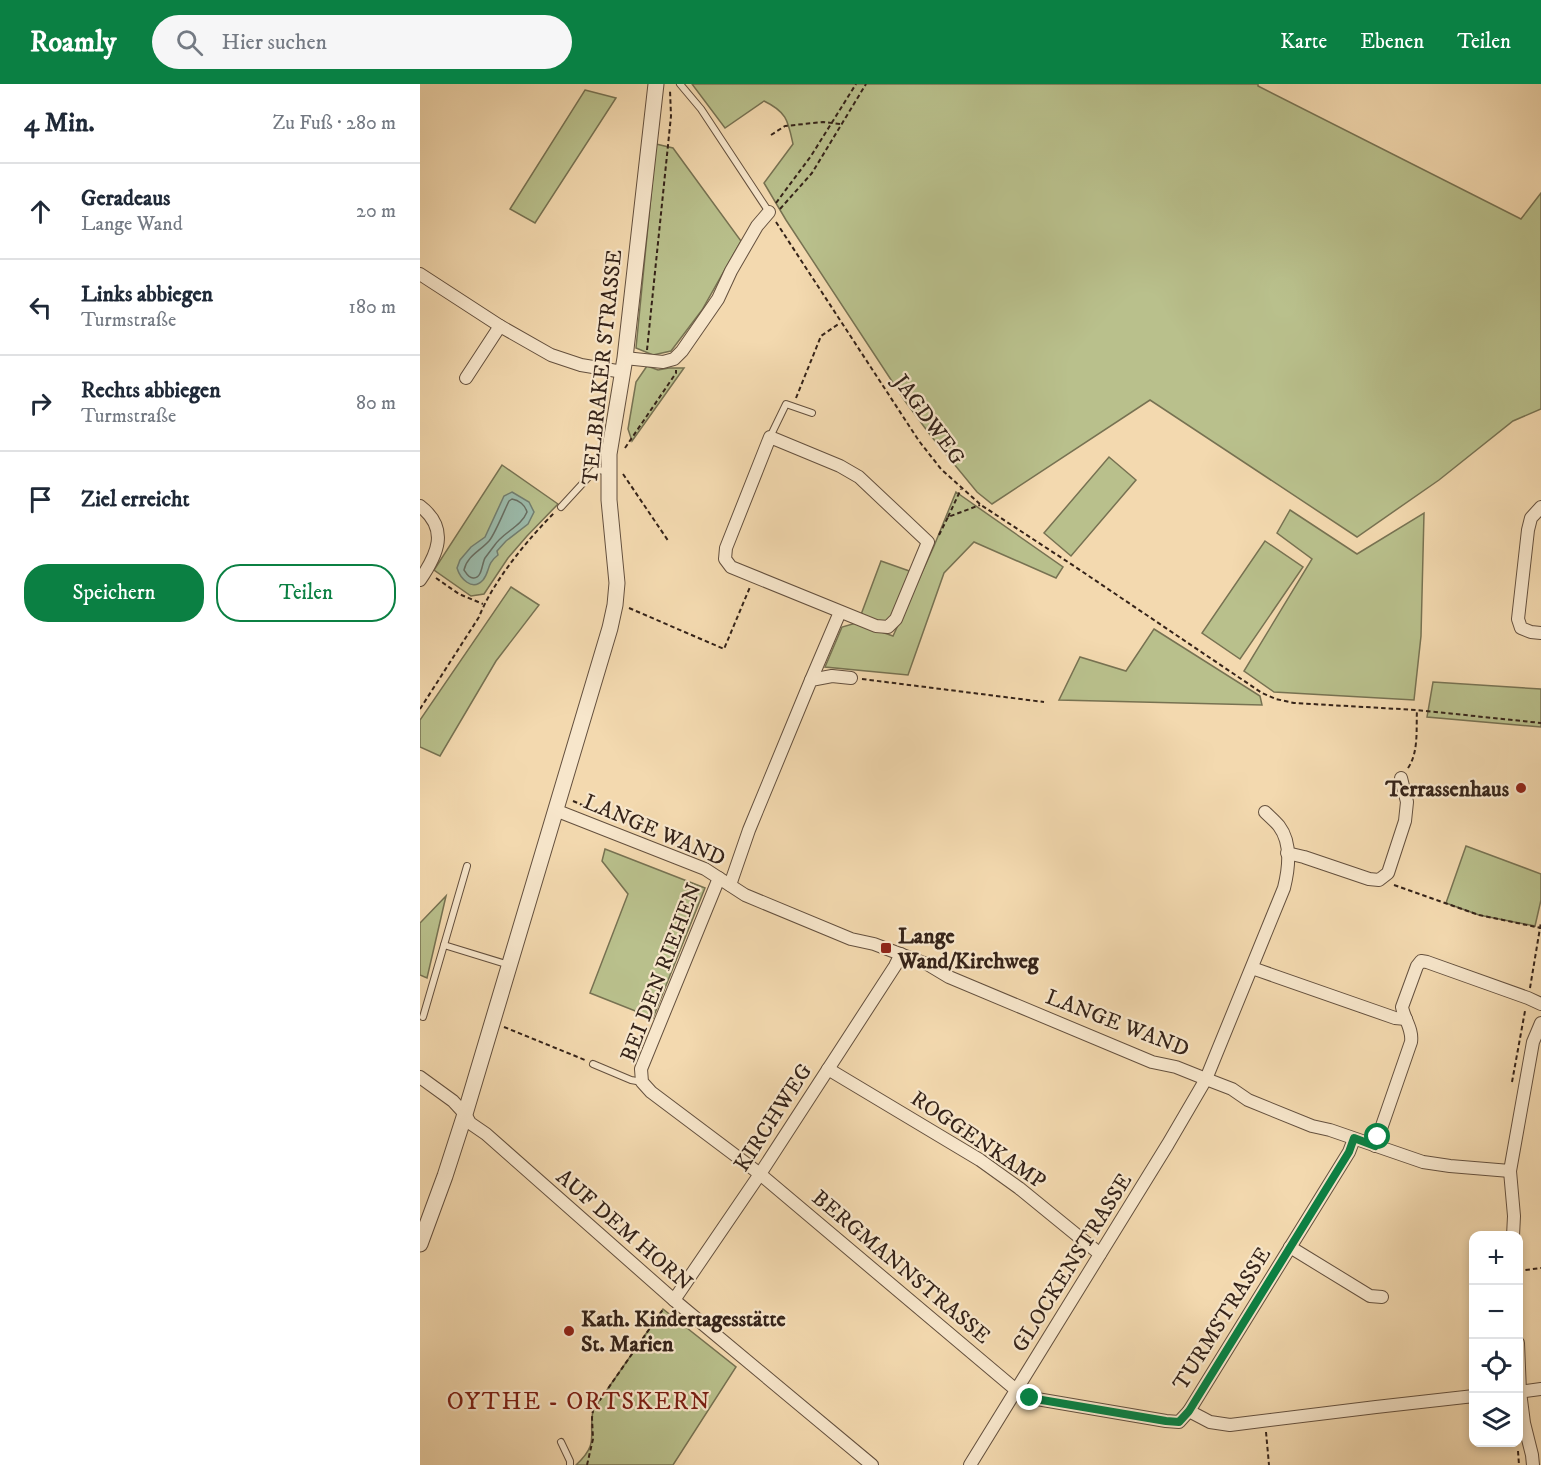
<!DOCTYPE html>
<html lang="de">
<meta charset="utf-8">
<style>
:root{--surface:#fff;--page:#f6f6f7;--text:#1f2937;--muted:#747a83;--line:#e0e1e3;--accent:#0b8043}
body{margin:0;font-family:"IM FELL DW Pica",serif;background:var(--page);color:var(--text)}
.controls{position:absolute;right:18px;bottom:18px;display:grid;overflow:hidden;border-radius:12px;box-shadow:0 3px 9px #0003}
.controls button{width:54px;height:54px;display:grid;place-items:center;padding:0;border:0;border-bottom:2px solid var(--line);background:var(--surface);color:var(--text);font:30px sans-serif}
.stop{position:absolute;width:18px;height:18px;margin:-14px;border:4px solid #0b8043;border-radius:50%;background:#fff}
.stop.end{background:#0b8043;border-color:#fff;box-shadow:0 2px 6px #0008}
.list{margin:0;padding:0;list-style:none}
h2{display:flex;justify-content:space-between;align-items:center;height:78px;margin:0;padding:0 24px;font-size:26px}
h2 small{font-size:20px;font-weight:400;color:var(--muted)}
.list li{display:grid;grid-template-columns:39px 1fr auto;gap:18px;align-items:center;box-sizing:border-box;height:96px;padding:0 24px;border-top:2px solid var(--line)}
.list b{display:block;font-size:22px;white-space:nowrap}
.list p{margin:0;font-size:20px;white-space:nowrap;color:var(--muted)}
.list em{font-size:20px;font-style:normal;color:var(--muted)}
.actions{display:flex;gap:12px;padding:18px 24px}
.actions a{flex:1;padding:14px 0;border:2px solid var(--accent);border-radius:24px;text-align:center;font-size:21px;color:var(--accent)}
.actions .main{background:var(--accent);color:#fff}
.icon{flex:none;width:33px;height:33px;fill:none;stroke:currentColor;stroke-width:2;stroke-linecap:round;stroke-linejoin:round}
.map{position:relative;flex:none;width:1121px;height:1381px;overflow:hidden}
header{display:flex;align-items:center;gap:36px;box-sizing:border-box;height:84px;padding:0 30px;background:var(--accent);color:#fff}
header strong{font-size:28px}
nav{display:flex;gap:33px;margin-inline-start:auto;font-size:21px}
.search{width:420px;height:54px;background:var(--page);display:flex;align-items:center;gap:15px;box-sizing:border-box;padding:0 21px;border-radius:33px;color:var(--muted);font-size:22px}
main{display:flex}
aside{flex:1;background:var(--surface)}
.map>svg:first-child{display:block}
.green{fill:#b9c08c;stroke:#777252;stroke-width:1.5}
.water{fill:#9bbaaa;stroke:#727e70;stroke-width:1.5}
.lines{fill:none;stroke-linecap:round;stroke-linejoin:round}
.shore{stroke:#686e62;stroke-width:1.5}
.service-casing{stroke:#64503e;stroke-width:8}
.minor-casing{stroke:#64503e;stroke-width:14}
.tertiary-casing{stroke:#64503e;stroke-width:17}
.path{stroke:#352319;stroke-width:2;stroke-dasharray:4.5 3;stroke-linecap:butt}
.service{stroke:#f7e6cb;stroke-width:6}
.minor{stroke:#f7e6cb;stroke-width:12}
.tertiary{stroke:#f7e6cb;stroke-width:15}
.route{stroke:#0b8043;stroke-width:8}
.poi-dot{fill:#8f2418;stroke:#f7e6cb;stroke-width:2}
.labels{text-anchor:middle;stroke-width:4.5;stroke-linejoin:round;paint-order:stroke}
.street-label{font-size:22px;fill:#352319;stroke:#f7e6cb}
.poi-label{font-size:22px;font-weight:bold;fill:#352319;stroke:#f7e6cb;text-anchor:start}
.neighbourhood-label{font-size:24px;letter-spacing:1.5px;fill:#7a1f14;stroke:#f7e6cb}
</style>
<header>
<strong>Roamly</strong>
<div class="search"><svg class="icon" aria-label="search" viewBox="0 0 24 24"><circle cx="10" cy="10" r="6"/><path d="M15 15l6 6"/></svg>Hier suchen</div>
<nav><a>Karte</a><a>Ebenen</a><a>Teilen</a></nav>
</header>
<main>
<aside>
<h2>4 Min.<small>Zu Fuß · 280 m</small></h2>
<ul class="list">
<li><svg class="icon" aria-label="ahead" viewBox="0 0 24 24"><path d="M12 20V5M6 11l6-6 6 6"/></svg><div><b>Geradeaus</b><p>Lange Wand</p></div><em>20 m</em></li>
<li><svg class="icon" aria-label="left" viewBox="0 0 24 24"><path d="M17 20v-9H6M10 6l-5 5 5 5"/></svg><div><b>Links abbiegen</b><p>Turmstraße</p></div><em>180 m</em></li>
<li><svg class="icon" aria-label="right" viewBox="0 0 24 24"><path d="M7 20v-9h11M14 6l5 5-5 5"/></svg><div><b>Rechts abbiegen</b><p>Turmstraße</p></div><em>80 m</em></li>
<li><svg class="icon" aria-label="arrive" viewBox="0 0 24 24"><path d="M6 21V4h12l-3 4 3 4H6"/></svg><div><b>Ziel erreicht</b></div></li>
</ul>
<div class="actions"><a class="main">Speichern</a><a>Teilen</a></div>
</aside>
<div class="map">
<svg width="1121" height="1381" viewBox="0 0 1121 1381">
<rect width="100%" height="100%" fill="#f3d9af"/>
<filter id="stains"><feTurbulence type="fractalNoise" baseFrequency=".00333" numOctaves="4"/><feColorMatrix values="0 0 0 0 .2 0 0 0 0 .09 0 0 0 0 .02 0 0 0 .5 -.17"/></filter>
<radialGradient id="worn" r=".72"><stop offset=".6" stop-color="#630" stop-opacity="0"/><stop offset="1" stop-color="#630" stop-opacity=".3"/></radialGradient>
<g class="green">
<path d="M272,0H838V2L1101,135L1121,109V325L1093,337L1019,396L937,453L730,316L572,420L557,408L511,352L485,317L366,136L344,99L373,60C368,37 367,28 344,17L305,44Z"/>
<path d="M165,6L196,14L115,139L90,125Z"/>
<path d="M236,60L253,64L321,157L282,226L251,267L233,271L216,264Z"/>
<path d="M227,282L238,286L249,284H264L212,357L208,345L216,298Z"/>
<path d="M689,373L716,396L651,472L624,449Z"/>
<path d="M82,381L138,420L107,452L88,474L64,510L51,512L14,486Z"/>
<path d="M536,408L643,483L636,494L554,458L524,489L488,591L405,583L422,543L436,539L473,552L514,462Z"/>
<path d="M870,426L937,470L1004,429L1001,552L994,616L854,608L824,587L892,475L857,449Z"/>
<path d="M845,457L883,483L820,575L782,549Z"/>
<path d="M461,477L495,489L468,543L439,536Z"/>
<path d="M91,503L119,521L76,577L20,672L0,663V636Z"/>
<path d="M734,545L840,612L842,621L639,616L660,573L706,587Z"/>
<path d="M1013,598L1121,605V643L1007,633Z"/>
<path d="M1046,762L1121,790V816L1115,842L1059,831L1026,819Z"/>
<path d="M185,765L285,804L233,934L170,909L208,810L182,777Z"/>
<path d="M26,812L7,894L0,891V839Z"/>
<path d="M243,1225L316,1283L253,1381H156C180,1359 168,1352 173,1326Z"/>
</g>
<path class="water" d="M92,408L109,418L114,428L108,440L86,457L77,467L78,471C66,480 70,488 63,496C52,508 40,494 37,484L40,476L51,463L65,453L84,412Z"/>
<g class="lines">
<path class="shore" d="M92,415C99,416 105,421 107,428C101,443 83,448 74,462C71,466 68,470 65,474C62,479 62,494 54,494C49,495 46,489 44,486C47,472 60,467 69,457C75,450 84,427 89,417Z"/>
<g class="service-casing">
<g id="service">
<path d="M260,0L281,25L349,128"/>
<path d="M350,353L366,320L392,329"/>
<path d="M141,423L175,386L187,387"/>
<path d="M24,861L47,782"/>
<path d="M3,933L24,861L89,881"/>
<path d="M173,980L211,996L222,998"/>
<path d="M141,1358L150,1377V1381"/>
</g>
</g>
<g class="minor-casing">
<g id="minor">
<path d="M0,190L80,242L131,271L161,281L203,288"/>
<path d="M205,274L243,278L254,275L262,267L298,215L311,187L337,142L349,128"/>
<path d="M46,294L80,242"/>
<path d="M350,353L420,382L439,393L508,458L476,535L468,543L456,542L311,483L305,475L306,464Z"/>
<path d="M0,422C30,445 17,471 0,496"/>
<path d="M1121,423L1111,434L1108,446L1098,535L1101,544L1111,548L1121,549"/>
<path d="M391,596L420,528"/>
<path d="M135,726L285,785L325,811L431,855L454,860L509,881L529,893L732,978L756,983L786,995L812,1005L828,1016L892,1042L910,1046L1003,1078L1030,1082L1090,1087"/>
<path d="M867,769L884,773L949,795L959,796L968,789L985,737L987,718L981,694"/>
<path d="M299,794L221,985L222,998L231,1008L340,1090L596,1306L611,1314L746,1337L759,1338L769,1327L929,1068L934,1055"/>
<path d="M310,801L329,746L391,596L412,592L431,594"/>
<path d="M832,884L975,934L986,935"/>
<path d="M408,985L560,1076L599,1104L680,1170"/>
<path d="M0,993L33,1017L45,1030L50,1039L66,1050L254,1216L452,1381"/>
<path d="M955,1062L991,958C993,945 984,935 982,923L997,882L1001,877L1007,878L1108,914L1121,920"/>
<path d="M1093,1152L1094,1132L1090,1087L1113,958L1121,939"/>
<path d="M870,1163L950,1212L962,1213"/>
<path d="M254,1216L340,1090L475,882L481,870"/>
<path d="M1098,1259L1100,1308L1104,1339L1112,1371L1113,1381"/>
<path d="M1098,1308L1121,1305"/>
<path d="M769,1327L790,1338L810,1341L956,1323L1054,1312"/>
<path d="M550,1381L748,1060L786,995L864,804C869,784 872,759 859,742C855,737 850,733 845,728"/>
</g>
</g>
<g class="tertiary-casing">
<path id="tertiary" d="M0,1160L25,1092L45,1030L190,544L195,521L197,499L189,416V370L205,274L236,0"/>
</g>
<g class="path">
<path d="M351,51L365,42L403,38L420,40"/>
<path d="M356,119L391,72L436,0"/>
<path d="M360,125L392,89L446,0"/>
<path d="M356,138L499,357L521,385L561,421L654,482L842,609L856,615L874,619L997,626L1121,639"/>
<path d="M227,266L251,32L250,6"/>
<path d="M376,314L401,252L420,239"/>
<path d="M205,364L256,289V286"/>
<path d="M203,390L249,458"/>
<path d="M528,433L541,405"/>
<path d="M519,451L528,433L560,421"/>
<path d="M16,494L39,510L63,520"/>
<path d="M209,524L304,565L330,503"/>
<path d="M442,595L624,618"/>
<path d="M0,625L59,533C73,497 108,455 135,428"/>
<path d="M988,684C999,668 996,644 997,626"/>
<path d="M153,717L211,742"/>
<path d="M974,801L1059,831L1121,844"/>
<path d="M1110,904L1121,838"/>
<path d="M84,943L165,976"/>
<path d="M1092,998L1105,927"/>
<path d="M1098,1187L1121,1184"/>
<path d="M846,1348L849,1381"/>
<path d="M1098,1367L1099,1381"/>
<path d="M167,1381L173,1355L172,1334L173,1326L244,1224"/>
</g>
<use href="#service" class="service"/>
<use href="#minor" class="minor"/>
<use href="#tertiary" class="tertiary"/>
</g>
<g class="lines">
<path class="route" d="M610,1314L746,1337L759,1338L769,1327L929,1068L934,1054L955,1062L958,1053"/>
</g>
<g class="poi-dot">
<circle cx="1101" cy="704" r="6"/>
<rect x="460" y="858" width="12" height="12" rx="3"/>
<circle cx="149" cy="1247" r="6"/>
</g>
<g class="labels">
<g class="street-label">
<text transform="translate(181 283) rotate(-84)" y="8">TELBRAKER STRASSE</text>
<text transform="translate(510 335) rotate(54)" y="8">JAGDWEG</text>
<text transform="translate(235 745) rotate(23)" y="8">LANGE WAND</text>
<text transform="translate(240 888) rotate(-69)" y="8">BEI DEN RIEHEN</text>
<text transform="translate(698 938) rotate(21)" y="8">LANGE WAND</text>
<text transform="translate(352 1033) rotate(-57)" y="8">KIRCHWEG</text>
<text transform="translate(559 1055) rotate(34)" y="8">ROGGENKAMP</text>
<text transform="translate(205 1145) rotate(41)" y="8">AUF DEM HORN</text>
<text transform="translate(651 1178) rotate(-58)" y="8">GLOCKENSTRASSE</text>
<text transform="translate(482 1182) rotate(40)" y="8">BERGMANNSTRASSE</text>
<text transform="translate(801 1234) rotate(-58)" y="8">TURMSTRASSE</text>
</g>
<g class="poi-label">
<text x="1089" y="712" text-anchor="end">Terrassenhaus</text>
<text x="478" y="859">Lange<tspan x="478" dy="25">Wand/Kirchweg</tspan></text>
<text x="161" y="1242">Kath. Kindertagesstätte<tspan x="161" dy="25">St. Marien</tspan></text>
</g>
<g class="neighbourhood-label">
<text x="159" y="1325">OYTHE - ORTSKERN</text>
</g>
</g>
<rect width="100%" height="100%" filter="url(#stains)"/>
<rect width="100%" height="100%" fill="url(#worn)"/>
</svg>
<div class="controls">
<button>+</button>
<button>−</button>
<button><svg class="icon" aria-label="locate" viewBox="0 0 24 24"><circle cx="12" cy="12" r="6"/><path d="M12 2v4M12 18v4M2 12h4M18 12h4"/></svg></button>
<button><svg class="icon" aria-label="layers" viewBox="0 0 24 24"><path d="M12 4l9 5-9 5-9-5zM3 14l9 5 9-5"/></svg></button>
</div>
<div class="stop" style="left:958px;top:1053px"></div>
<div class="stop end" style="left:610px;top:1314px"></div>
</div>
</main>
